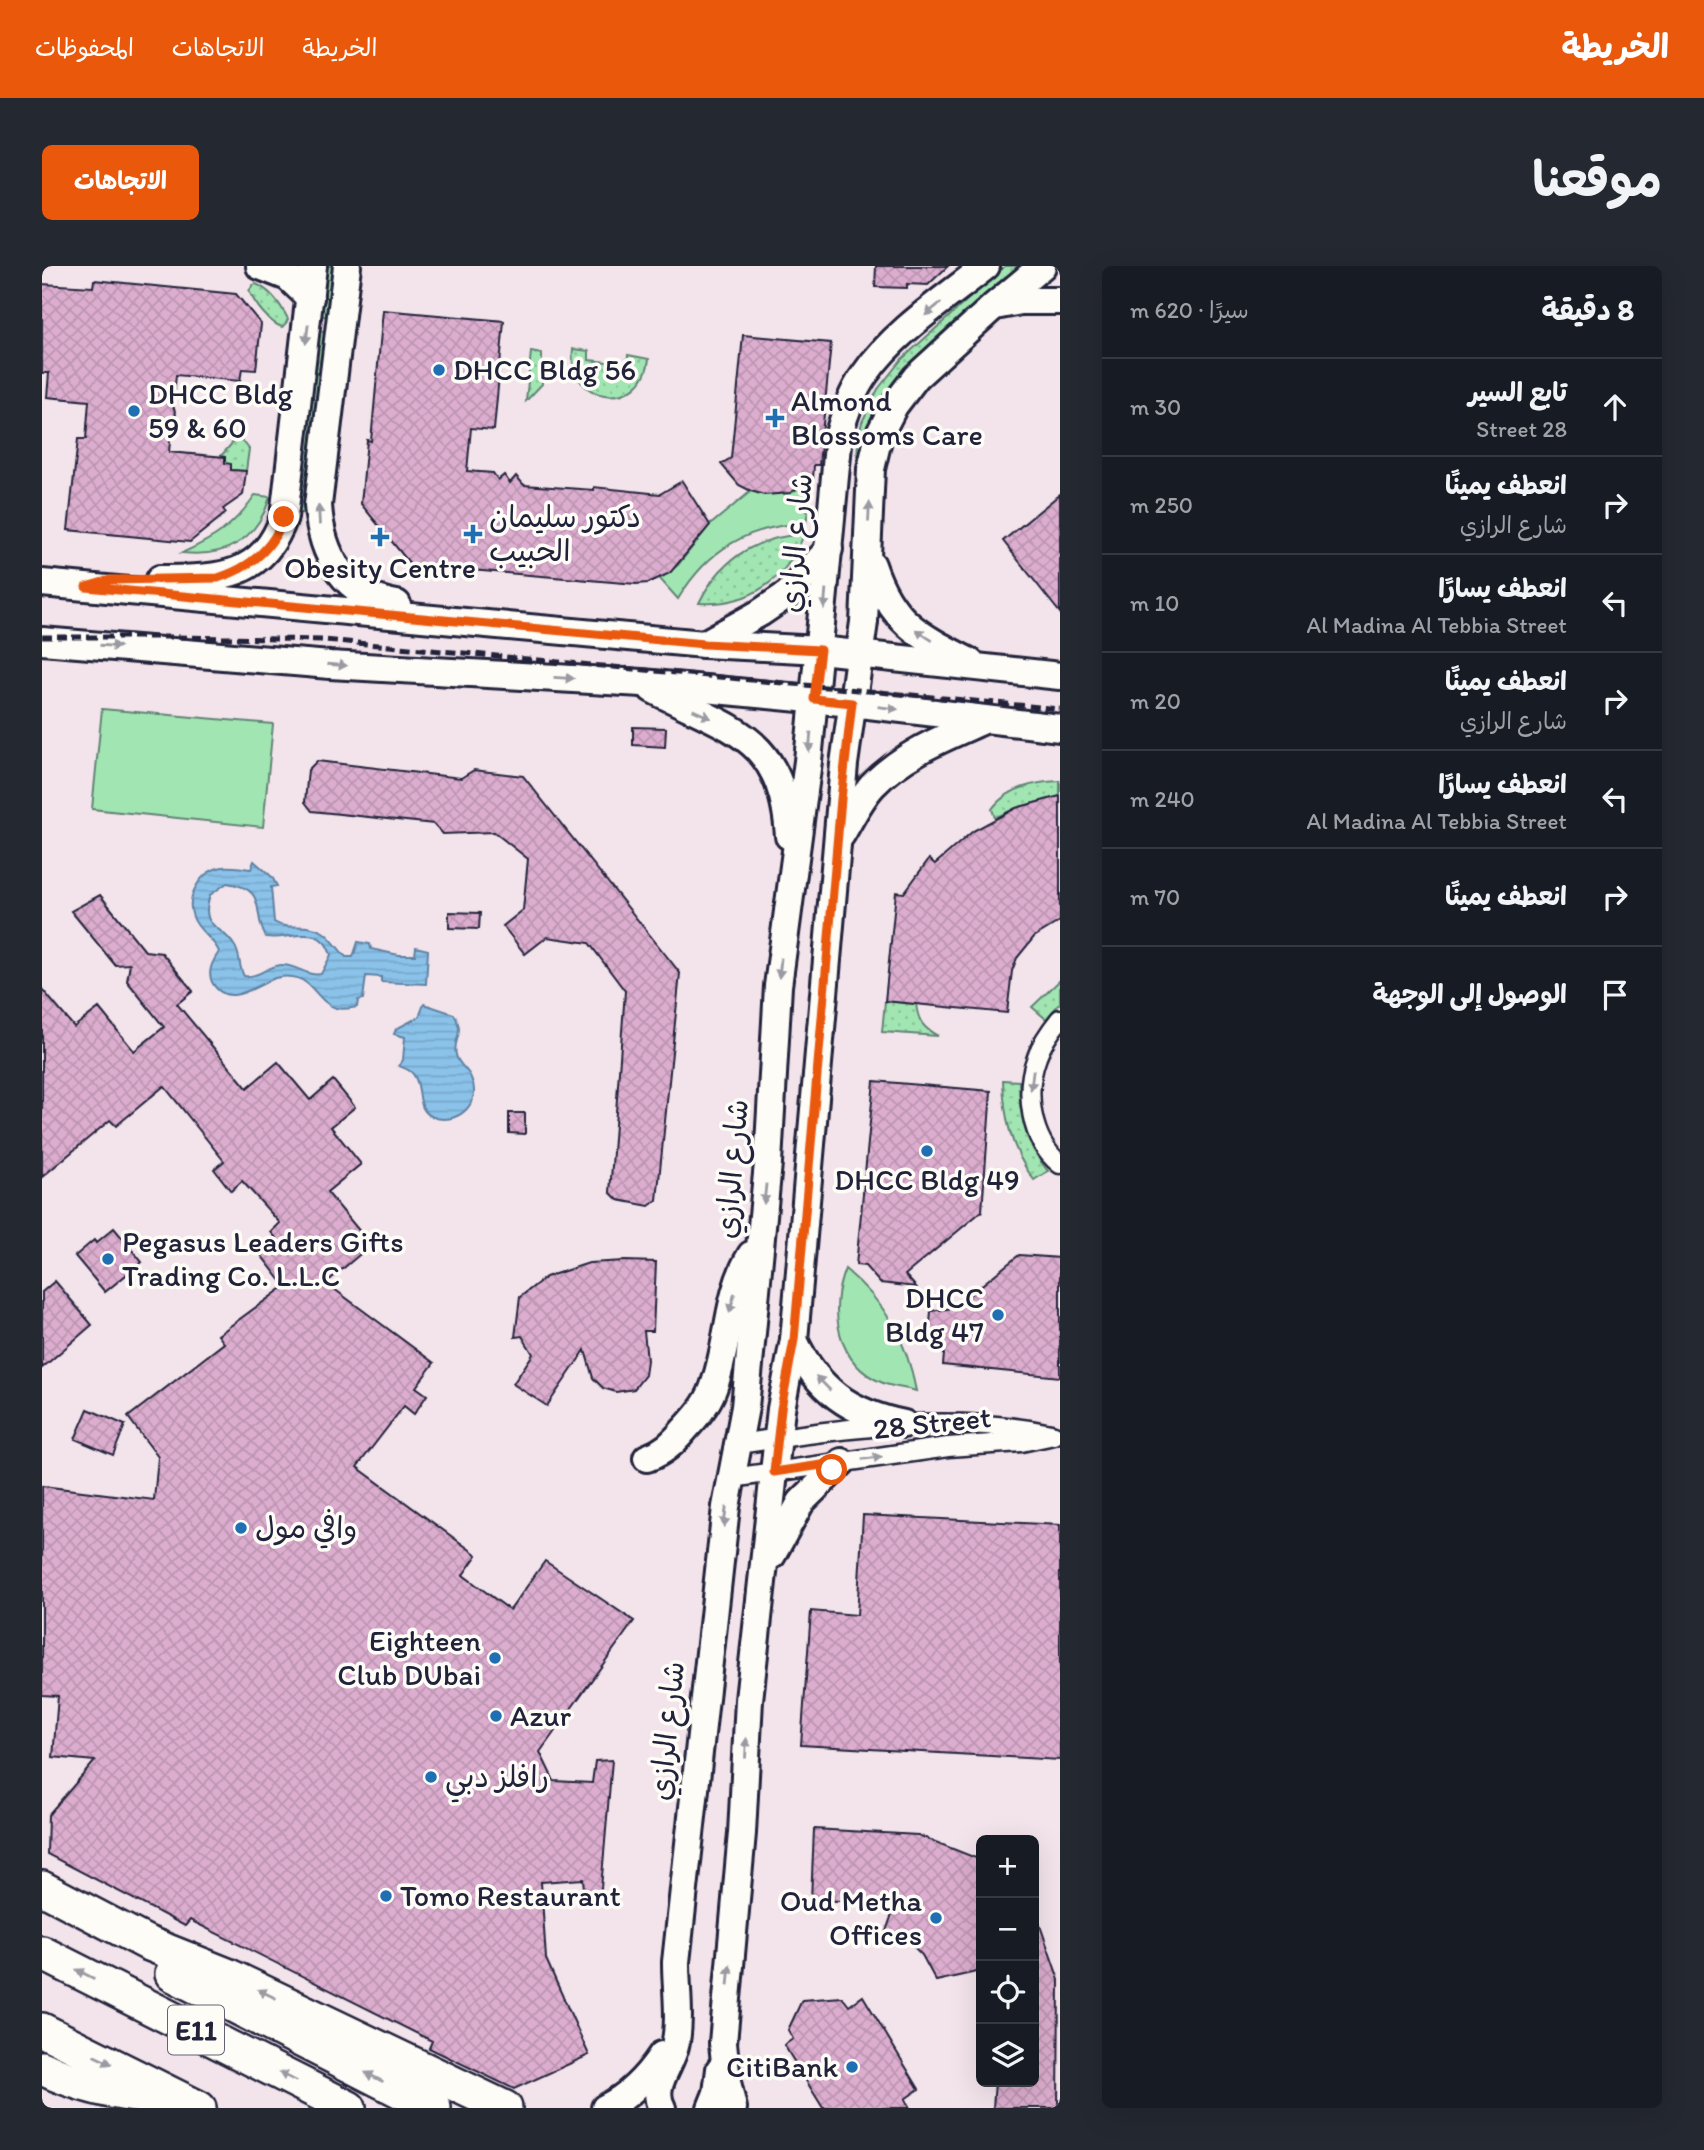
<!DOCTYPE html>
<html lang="ar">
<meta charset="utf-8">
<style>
:root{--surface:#171b24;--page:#242831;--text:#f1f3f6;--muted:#9ea1a6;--line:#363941;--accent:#ea580c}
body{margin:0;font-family:Itim,"Playpen Sans Arabic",sans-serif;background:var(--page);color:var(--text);direction:rtl}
.controls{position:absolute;right:21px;bottom:21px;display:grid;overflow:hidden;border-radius:10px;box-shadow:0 7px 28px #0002}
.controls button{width:63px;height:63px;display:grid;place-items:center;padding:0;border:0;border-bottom:2px solid var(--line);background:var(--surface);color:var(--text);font:35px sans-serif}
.stop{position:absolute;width:21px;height:21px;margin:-16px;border:5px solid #ea580c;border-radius:50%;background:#fff}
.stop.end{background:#ea580c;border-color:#fff;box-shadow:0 2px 7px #0008}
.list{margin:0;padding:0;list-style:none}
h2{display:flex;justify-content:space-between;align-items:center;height:91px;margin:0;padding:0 28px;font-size:30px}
h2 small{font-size:23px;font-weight:400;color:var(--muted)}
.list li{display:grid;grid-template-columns:46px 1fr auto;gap:21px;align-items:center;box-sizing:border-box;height:98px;padding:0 28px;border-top:2px solid var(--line)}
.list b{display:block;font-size:26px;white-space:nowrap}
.list p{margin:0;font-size:23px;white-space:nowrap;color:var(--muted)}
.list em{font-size:23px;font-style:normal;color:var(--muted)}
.icon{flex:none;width:38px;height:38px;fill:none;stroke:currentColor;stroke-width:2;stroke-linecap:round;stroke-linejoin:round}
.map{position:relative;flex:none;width:1018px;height:1842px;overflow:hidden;direction:ltr;border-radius:10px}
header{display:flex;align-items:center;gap:42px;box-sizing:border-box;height:98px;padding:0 35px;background:var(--accent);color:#fff}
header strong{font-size:33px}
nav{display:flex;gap:38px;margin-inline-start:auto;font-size:24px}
.intro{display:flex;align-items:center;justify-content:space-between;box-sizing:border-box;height:168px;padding:0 42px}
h1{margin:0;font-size:49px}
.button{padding:18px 32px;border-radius:10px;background:var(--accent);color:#fff;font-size:24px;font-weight:700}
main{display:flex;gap:42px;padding:0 42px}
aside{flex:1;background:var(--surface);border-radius:10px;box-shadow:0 7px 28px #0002}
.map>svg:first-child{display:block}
.grass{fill:url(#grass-dots);stroke:#628476;stroke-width:2}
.garden{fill:#a1e6b2;stroke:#628476;stroke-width:2}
.water{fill:url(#water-rules);stroke:#6082a3;stroke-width:2;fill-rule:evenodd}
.building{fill:url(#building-cross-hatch);stroke:#22223b;stroke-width:2}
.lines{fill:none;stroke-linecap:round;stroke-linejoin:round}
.street-casing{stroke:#22223b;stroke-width:23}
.secondary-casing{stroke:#22223b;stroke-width:32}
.highway-casing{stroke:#22223b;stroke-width:38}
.street{stroke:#fdfcf7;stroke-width:18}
.secondary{stroke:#fdfcf7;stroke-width:26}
.highway{stroke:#fdfcf7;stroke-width:33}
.rail{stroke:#22223b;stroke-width:5;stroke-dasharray:10 5;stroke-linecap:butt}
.oneway{fill:#9a9aa2}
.route{stroke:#ea580c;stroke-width:9}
.poi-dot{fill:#1f6fb2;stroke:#fdfcf7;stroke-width:2.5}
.labels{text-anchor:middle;stroke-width:7;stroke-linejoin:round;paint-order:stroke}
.shield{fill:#fdfcf7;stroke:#646373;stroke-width:2}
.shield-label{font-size:28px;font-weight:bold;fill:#22223b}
.poi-label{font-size:30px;fill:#22223b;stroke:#fdfcf7;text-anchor:start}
.street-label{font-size:30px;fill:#22223b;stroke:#fdfcf7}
</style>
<header>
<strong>الخريطة</strong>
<nav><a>الخريطة</a><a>الاتجاهات</a><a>المحفوظات</a></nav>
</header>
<div class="intro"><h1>موقعنا</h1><a class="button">الاتجاهات</a></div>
<main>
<aside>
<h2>8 دقيقة<small>سيرًا · 620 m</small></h2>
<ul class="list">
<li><svg class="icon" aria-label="ahead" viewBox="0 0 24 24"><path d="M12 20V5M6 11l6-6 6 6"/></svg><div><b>تابع السير</b><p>28 Street</p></div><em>30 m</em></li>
<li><svg class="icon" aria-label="right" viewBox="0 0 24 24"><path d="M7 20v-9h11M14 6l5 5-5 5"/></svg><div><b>انعطف يمينًا</b><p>شارع الرازي</p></div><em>250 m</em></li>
<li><svg class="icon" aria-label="left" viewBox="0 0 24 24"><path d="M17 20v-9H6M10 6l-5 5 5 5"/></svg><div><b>انعطف يسارًا</b><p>Al Madina Al Tebbia Street</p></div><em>10 m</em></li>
<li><svg class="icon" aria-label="right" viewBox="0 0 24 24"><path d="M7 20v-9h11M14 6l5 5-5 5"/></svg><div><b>انعطف يمينًا</b><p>شارع الرازي</p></div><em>20 m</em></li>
<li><svg class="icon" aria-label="left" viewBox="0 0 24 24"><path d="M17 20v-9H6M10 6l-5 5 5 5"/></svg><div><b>انعطف يسارًا</b><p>Al Madina Al Tebbia Street</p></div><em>240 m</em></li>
<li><svg class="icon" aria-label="right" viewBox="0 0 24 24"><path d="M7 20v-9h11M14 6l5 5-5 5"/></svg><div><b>انعطف يمينًا</b></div><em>70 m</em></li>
<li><svg class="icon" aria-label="arrive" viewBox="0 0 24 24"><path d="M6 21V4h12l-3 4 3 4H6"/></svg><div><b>الوصول إلى الوجهة</b></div></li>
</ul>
</aside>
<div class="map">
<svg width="1018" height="1842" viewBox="0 0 1018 1842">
<defs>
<pattern id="grass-dots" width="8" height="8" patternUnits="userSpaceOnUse" patternTransform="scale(1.75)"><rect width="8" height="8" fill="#a1e6b2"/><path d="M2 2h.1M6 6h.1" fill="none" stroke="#8ac59a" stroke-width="1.8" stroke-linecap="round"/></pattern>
<pattern id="water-rules" width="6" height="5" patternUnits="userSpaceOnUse" patternTransform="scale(1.75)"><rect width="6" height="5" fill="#8ac2e9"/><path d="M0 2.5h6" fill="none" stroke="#77a6c9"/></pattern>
<pattern id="building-cross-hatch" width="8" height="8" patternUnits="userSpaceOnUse" patternTransform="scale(1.75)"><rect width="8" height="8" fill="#dcadce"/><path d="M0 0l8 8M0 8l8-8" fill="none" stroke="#bc95b2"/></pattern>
</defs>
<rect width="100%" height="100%" fill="#f3e4eb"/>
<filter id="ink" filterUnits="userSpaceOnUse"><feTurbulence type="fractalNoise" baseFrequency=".0143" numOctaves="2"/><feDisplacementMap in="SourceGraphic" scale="14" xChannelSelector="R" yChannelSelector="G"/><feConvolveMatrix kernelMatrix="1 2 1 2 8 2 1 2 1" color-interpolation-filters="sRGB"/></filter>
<g filter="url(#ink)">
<g class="grass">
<path d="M285,0H293L288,51L280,50Z"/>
<path d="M963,0H978C938,35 842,107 829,156C823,181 824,211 821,237H813L816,174L820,156L836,123L860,93Z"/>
<path d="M214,18C228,24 239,39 246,53L243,59L240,61C226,56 213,38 207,25L211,19Z"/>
<path d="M276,65L285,66L265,248L257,247Z"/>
<path d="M531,83L547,85V94L585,98L586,89L607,93C601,147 524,139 531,83Z"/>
<path d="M489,86L500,88V118L484,135Z"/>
<path d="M200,174L207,183L204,205L189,204L183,197V191H178L192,175Z"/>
<path d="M762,268C745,314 707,340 657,337C678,293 714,271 762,268Z"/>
<path d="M1018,515V530L974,542L953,552L950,543C965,522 994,516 1018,515Z"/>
<path d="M1018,714V737L1004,753L990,741Z"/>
<path d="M843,735L874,738C876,755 881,762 896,770L840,766Z"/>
<path d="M961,814L977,815C977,849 983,878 1006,905L992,914C969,883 962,852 961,814Z"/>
</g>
<g class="garden">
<path d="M771,213L764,257C706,260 666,283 636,333L618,313L636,299L668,259L709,225C732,232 752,228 771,213Z"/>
<path d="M213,229L228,231C215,274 184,292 140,287C173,272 192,260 213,229Z"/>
<path d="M60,443L231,458L221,561L50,543Z"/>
<path d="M803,1003C843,1036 865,1074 874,1125C863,1122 851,1121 841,1117C795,1099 786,1044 803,1003Z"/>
</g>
<g class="water">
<path d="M212,595L230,611L235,620L229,621L232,656C246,665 265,656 281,666C290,672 296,683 304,691H311L316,676L328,678L329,683L357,689H373L374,681L386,684L384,718L339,716V711L324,710L321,733L316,734L315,741C309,742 300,744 294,742C277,737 271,716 255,712C248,710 240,710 233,712C215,719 185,744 170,716C165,705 171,695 177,686C173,673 156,666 151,651C143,630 159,604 181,601C190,600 200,602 209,603ZM185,617C228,623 209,648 224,671C247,675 279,655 289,689L279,708C266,711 255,699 240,699C226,699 217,712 202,710C196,700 199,688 192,679C179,658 157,663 168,629Z"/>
<path d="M382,738L412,748C424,770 410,772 414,789C416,799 426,803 429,812C441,837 415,860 391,851C372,843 382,821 371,808C368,804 362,802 357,800L361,794L363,771L352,768L354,763L377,751Z"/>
</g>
<g class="building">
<path d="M834,0H906L886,19L865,18V22L833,21Z"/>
<path d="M52,14L194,28L219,58L214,104L200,103L198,115L134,109L131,140L134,148L130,155L127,186L183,191V197L189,198V204L204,205L201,229L181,243L184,247L148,276L26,264L36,173H44L47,135L5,131L7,107H0V18L51,21Z"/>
<path d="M341,44L462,55L452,164L429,162L425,205L451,207L456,214L462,209L468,217L474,210L482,219L552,224V221L618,228L640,215L668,259L628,307L606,317L594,318L369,299L319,238L325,174L329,175Z"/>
<path d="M701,69L789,77L777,199H772L771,213L748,227L722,229L709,225L697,219L679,198L689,192Z"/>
<path d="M1018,228V347L961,275Z"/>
<path d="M591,461L624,462L623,481L591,479Z"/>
<path d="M275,495L419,512L432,504L481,510L638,707L615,934L607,940L576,934L568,926L583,725L547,677L505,671L483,688L461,660L481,644L486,593L452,566L401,568L392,558L270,545L263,536L266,504Z"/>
<path d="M1018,530V655L992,671L975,692L970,705L965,747L843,735L854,626L862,627L887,593L893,598L931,565L974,542Z"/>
<path d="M58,629L103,685L120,687L151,725L135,738L205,822L236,796L268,834L291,814L313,841L289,861L319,898L285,926L329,979L284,1017L392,1097L374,1121L385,1129L372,1148L362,1140L315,1201L435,1289L421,1309L468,1344L503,1295L592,1355L498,1486L512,1515L550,1517L553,1495L570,1494L558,1634L543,1633L541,1613L499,1616L504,1693L547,1789L472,1823L387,1782L390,1775L148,1654L143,1660L5,1588L6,1549L53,1495L11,1491L16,1430L0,1429V1220L112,1234L116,1191L86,1151L182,1077L176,1069L243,1020L219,989L238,977L229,966L238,957L200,915L189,925L172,903L182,895L122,820L74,860L68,854L0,911V723L32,761L57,742L92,785L122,761L85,715L88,698L73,699L29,645Z"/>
<path d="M407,646L438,647L437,663L407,662Z"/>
<path d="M832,815L949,825L940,945L863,1009L874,1021L838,1017L823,1000L814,999Z"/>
<path d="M467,847H483V868L467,867Z"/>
<path d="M72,962L100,996L63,1026L33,990L52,974L54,977Z"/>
<path d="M977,989L1018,992V1111L901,1099L902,1088L887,1072L889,1045L911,1042Z"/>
<path d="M583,995L614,996L611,1065H602L605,1094L603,1109L592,1123L574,1126L561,1122L551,1112L543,1084L505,1140L471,1118L491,1088L480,1070L473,1071L478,1031L504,1011L547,997Z"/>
<path d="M13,1015L50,1059L0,1102V1026Z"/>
<path d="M46,1143L83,1159L71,1189L33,1173Z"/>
<path d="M821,1249L1018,1259V1494L759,1479L769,1345L815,1349Z"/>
<path d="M772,1563L876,1569L934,1592L939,1596V1705L894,1715L880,1689L862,1671L843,1668L854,1637L769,1634Z"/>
<path d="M994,1648L1017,1714L1016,1842H951L953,1816H992V1649Z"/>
<path d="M821,1730L877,1823L863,1833L868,1842H781L742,1779L751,1773L746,1764L760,1734L800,1731L807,1740Z"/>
</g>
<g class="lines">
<g class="street-casing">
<g id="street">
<path d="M1018,753C1009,764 1000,776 995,791C982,825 988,874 1018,898"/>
<path d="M696,1178C800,1163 904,1146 1009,1168"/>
<path d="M690,1212L906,1181L979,1176L1012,1169"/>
</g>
</g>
<g class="secondary-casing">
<g id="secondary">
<path d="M218,0L246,11L268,32"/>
<path d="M305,0L276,239C279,289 302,330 355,338"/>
<path d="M953,40L979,35H1018"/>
<path d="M830,299C849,356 876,369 928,396"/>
<path d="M118,313C175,312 220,314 242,251L271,0"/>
<path d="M0,317L662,378L778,384L1018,410"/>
<path d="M0,375L288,399L600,417L810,437L1018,462"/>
<path d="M662,378L718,347L746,328L787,283"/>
<path d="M610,423C687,464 740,467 747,570"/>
<path d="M799,569C809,552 818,533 831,519C862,487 902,472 942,454"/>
<path d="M752,1074C775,1124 808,1147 862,1158"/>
<path d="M605,1192C622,1186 631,1177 643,1163C654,1151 665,1139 671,1123C688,1079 684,1030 709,989"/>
<path d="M730,1289L759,1236L800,1196"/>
<path d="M563,1842C586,1831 606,1810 620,1789"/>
<path d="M620,1842C608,1820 628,1802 633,1780C639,1754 634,1723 634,1696L684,1241L703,1141L726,897L736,720L766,495L797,168C803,147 810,126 823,108C852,66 904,32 944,0"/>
<path d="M669,1842L675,1827L678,1803"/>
<path d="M691,1842L685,1816L681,1777L700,1567L707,1434L739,1143L752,1074L802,498L822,356L829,203L837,169L852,140L874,111L951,41L1000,0"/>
</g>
</g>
<g class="highway-casing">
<g id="highway">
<path d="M0,1622L105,1677L185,1709L463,1842"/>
<path d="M0,1687L307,1842"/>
<path d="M130,1708L392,1842"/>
<path d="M0,1764L157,1842"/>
<path d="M0,1802C37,1820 78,1829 119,1832"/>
</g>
</g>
<use href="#street" class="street"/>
<use href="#secondary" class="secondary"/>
<use href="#highway" class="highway"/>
<path class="rail" d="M0,371H135L283,374L1018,443"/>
</g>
<defs><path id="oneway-solid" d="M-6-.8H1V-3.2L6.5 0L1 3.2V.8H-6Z" transform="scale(1.75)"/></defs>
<g class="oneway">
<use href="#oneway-solid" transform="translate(891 43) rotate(141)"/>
<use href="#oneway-solid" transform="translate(265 68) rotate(97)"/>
<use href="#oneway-solid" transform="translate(827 246) rotate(-87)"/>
<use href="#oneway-solid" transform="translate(277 249) rotate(-93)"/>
<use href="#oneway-solid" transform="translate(783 333) rotate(95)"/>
<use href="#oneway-solid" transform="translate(882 369) rotate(-146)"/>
<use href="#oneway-solid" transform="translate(68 380) rotate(4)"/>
<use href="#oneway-solid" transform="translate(295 399) rotate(4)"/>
<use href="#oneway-solid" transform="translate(522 412) rotate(3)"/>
<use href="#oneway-solid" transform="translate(846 442) rotate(7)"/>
<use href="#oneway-solid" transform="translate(660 448) rotate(24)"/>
<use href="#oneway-solid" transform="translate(768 476) rotate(95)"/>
<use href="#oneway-solid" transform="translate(738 702) rotate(96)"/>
<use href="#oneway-solid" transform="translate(990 814) rotate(97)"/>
<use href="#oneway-solid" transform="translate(723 928) rotate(96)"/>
<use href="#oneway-solid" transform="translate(690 1037) rotate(105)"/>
<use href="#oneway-solid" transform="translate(781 1117) rotate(-135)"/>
<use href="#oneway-solid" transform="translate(830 1192) rotate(-8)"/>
<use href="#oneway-solid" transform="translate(683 1251) rotate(97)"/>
<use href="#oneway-solid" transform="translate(704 1482) rotate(-87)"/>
<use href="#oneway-solid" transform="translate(43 1708) rotate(-153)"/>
<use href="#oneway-solid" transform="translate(687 1709) rotate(-85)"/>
<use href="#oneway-solid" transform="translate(225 1728) rotate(-154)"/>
<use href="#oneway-solid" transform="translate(61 1794) rotate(26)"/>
<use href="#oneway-solid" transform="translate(246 1811) rotate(-153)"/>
<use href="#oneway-solid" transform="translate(332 1811) rotate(-153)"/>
</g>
</g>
<g class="lines" filter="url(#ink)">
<path class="route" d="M242,251C231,283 208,302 176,312L68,314L44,321L662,378L778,384L772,433L810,437L799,533L752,1074L739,1143L732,1206L800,1196L790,1204"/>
</g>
<g class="poi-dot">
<circle cx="397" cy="104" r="7"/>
<circle cx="92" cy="145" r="7"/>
<path d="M729.5 141.5h7v7h7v7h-7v7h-7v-7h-7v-7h7z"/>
<path d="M427.5 257.5h7v7h7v7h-7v7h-7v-7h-7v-7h7z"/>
<path d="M334.5 260.5h7v7h7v7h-7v7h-7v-7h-7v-7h7z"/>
<circle cx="885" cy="885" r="7"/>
<circle cx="66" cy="993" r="7"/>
<circle cx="956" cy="1049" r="7"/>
<circle cx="199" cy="1262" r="7"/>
<circle cx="453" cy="1392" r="7"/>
<circle cx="454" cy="1450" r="7"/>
<circle cx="389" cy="1511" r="7"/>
<circle cx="344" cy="1630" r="7"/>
<circle cx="894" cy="1652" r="7"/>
<circle cx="810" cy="1801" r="7"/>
</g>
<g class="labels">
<rect class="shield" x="126" y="1739.5" width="56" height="49" rx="5"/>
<g class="shield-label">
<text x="154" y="1774">E11</text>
</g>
<g class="poi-label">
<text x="411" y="114">DHCC Bldg 56</text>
<text x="106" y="138">DHCC Bldg<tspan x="106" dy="34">59 &amp; 60</tspan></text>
<text x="749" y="145">Almond<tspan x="749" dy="34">Blossoms Care</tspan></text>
<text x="447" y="261">دكتور سليمان<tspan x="447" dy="34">الحبيب</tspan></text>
<text x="338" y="312" text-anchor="middle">Obesity Centre</text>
<text x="885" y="924" text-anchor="middle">DHCC Bldg 49</text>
<text x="80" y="986">Pegasus Leaders Gifts<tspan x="80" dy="34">Trading Co. L.L.C</tspan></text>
<text x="942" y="1042" text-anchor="end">DHCC<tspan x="942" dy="34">Bldg 47</tspan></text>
<text x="213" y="1272">وافي مول</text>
<text x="439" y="1385" text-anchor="end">Eighteen<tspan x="439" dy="34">Club DUbai</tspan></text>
<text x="468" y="1460">Azur</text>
<text x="403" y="1521">رافلز دبي</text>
<text x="358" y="1640">Tomo Restaurant</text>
<text x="880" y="1645" text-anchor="end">Oud Metha<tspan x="880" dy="34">Offices</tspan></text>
<text x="796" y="1811" text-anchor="end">CitiBank</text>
</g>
<g class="street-label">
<text transform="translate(754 277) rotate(-85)" y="10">شارع الرازي</text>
<text transform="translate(690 903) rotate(-85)" y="10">شارع الرازي</text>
<text transform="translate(890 1157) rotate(-6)" y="10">28 Street</text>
<text transform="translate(625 1465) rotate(-84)" y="10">شارع الرازي</text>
</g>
</g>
</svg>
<div class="controls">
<button>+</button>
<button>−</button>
<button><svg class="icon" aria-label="locate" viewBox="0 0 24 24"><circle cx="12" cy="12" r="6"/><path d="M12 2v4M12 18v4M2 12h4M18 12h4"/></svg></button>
<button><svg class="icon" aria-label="layers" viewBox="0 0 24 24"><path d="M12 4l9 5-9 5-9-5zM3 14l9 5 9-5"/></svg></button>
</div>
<div class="stop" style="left:790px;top:1204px"></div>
<div class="stop end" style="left:242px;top:251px"></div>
</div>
</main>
